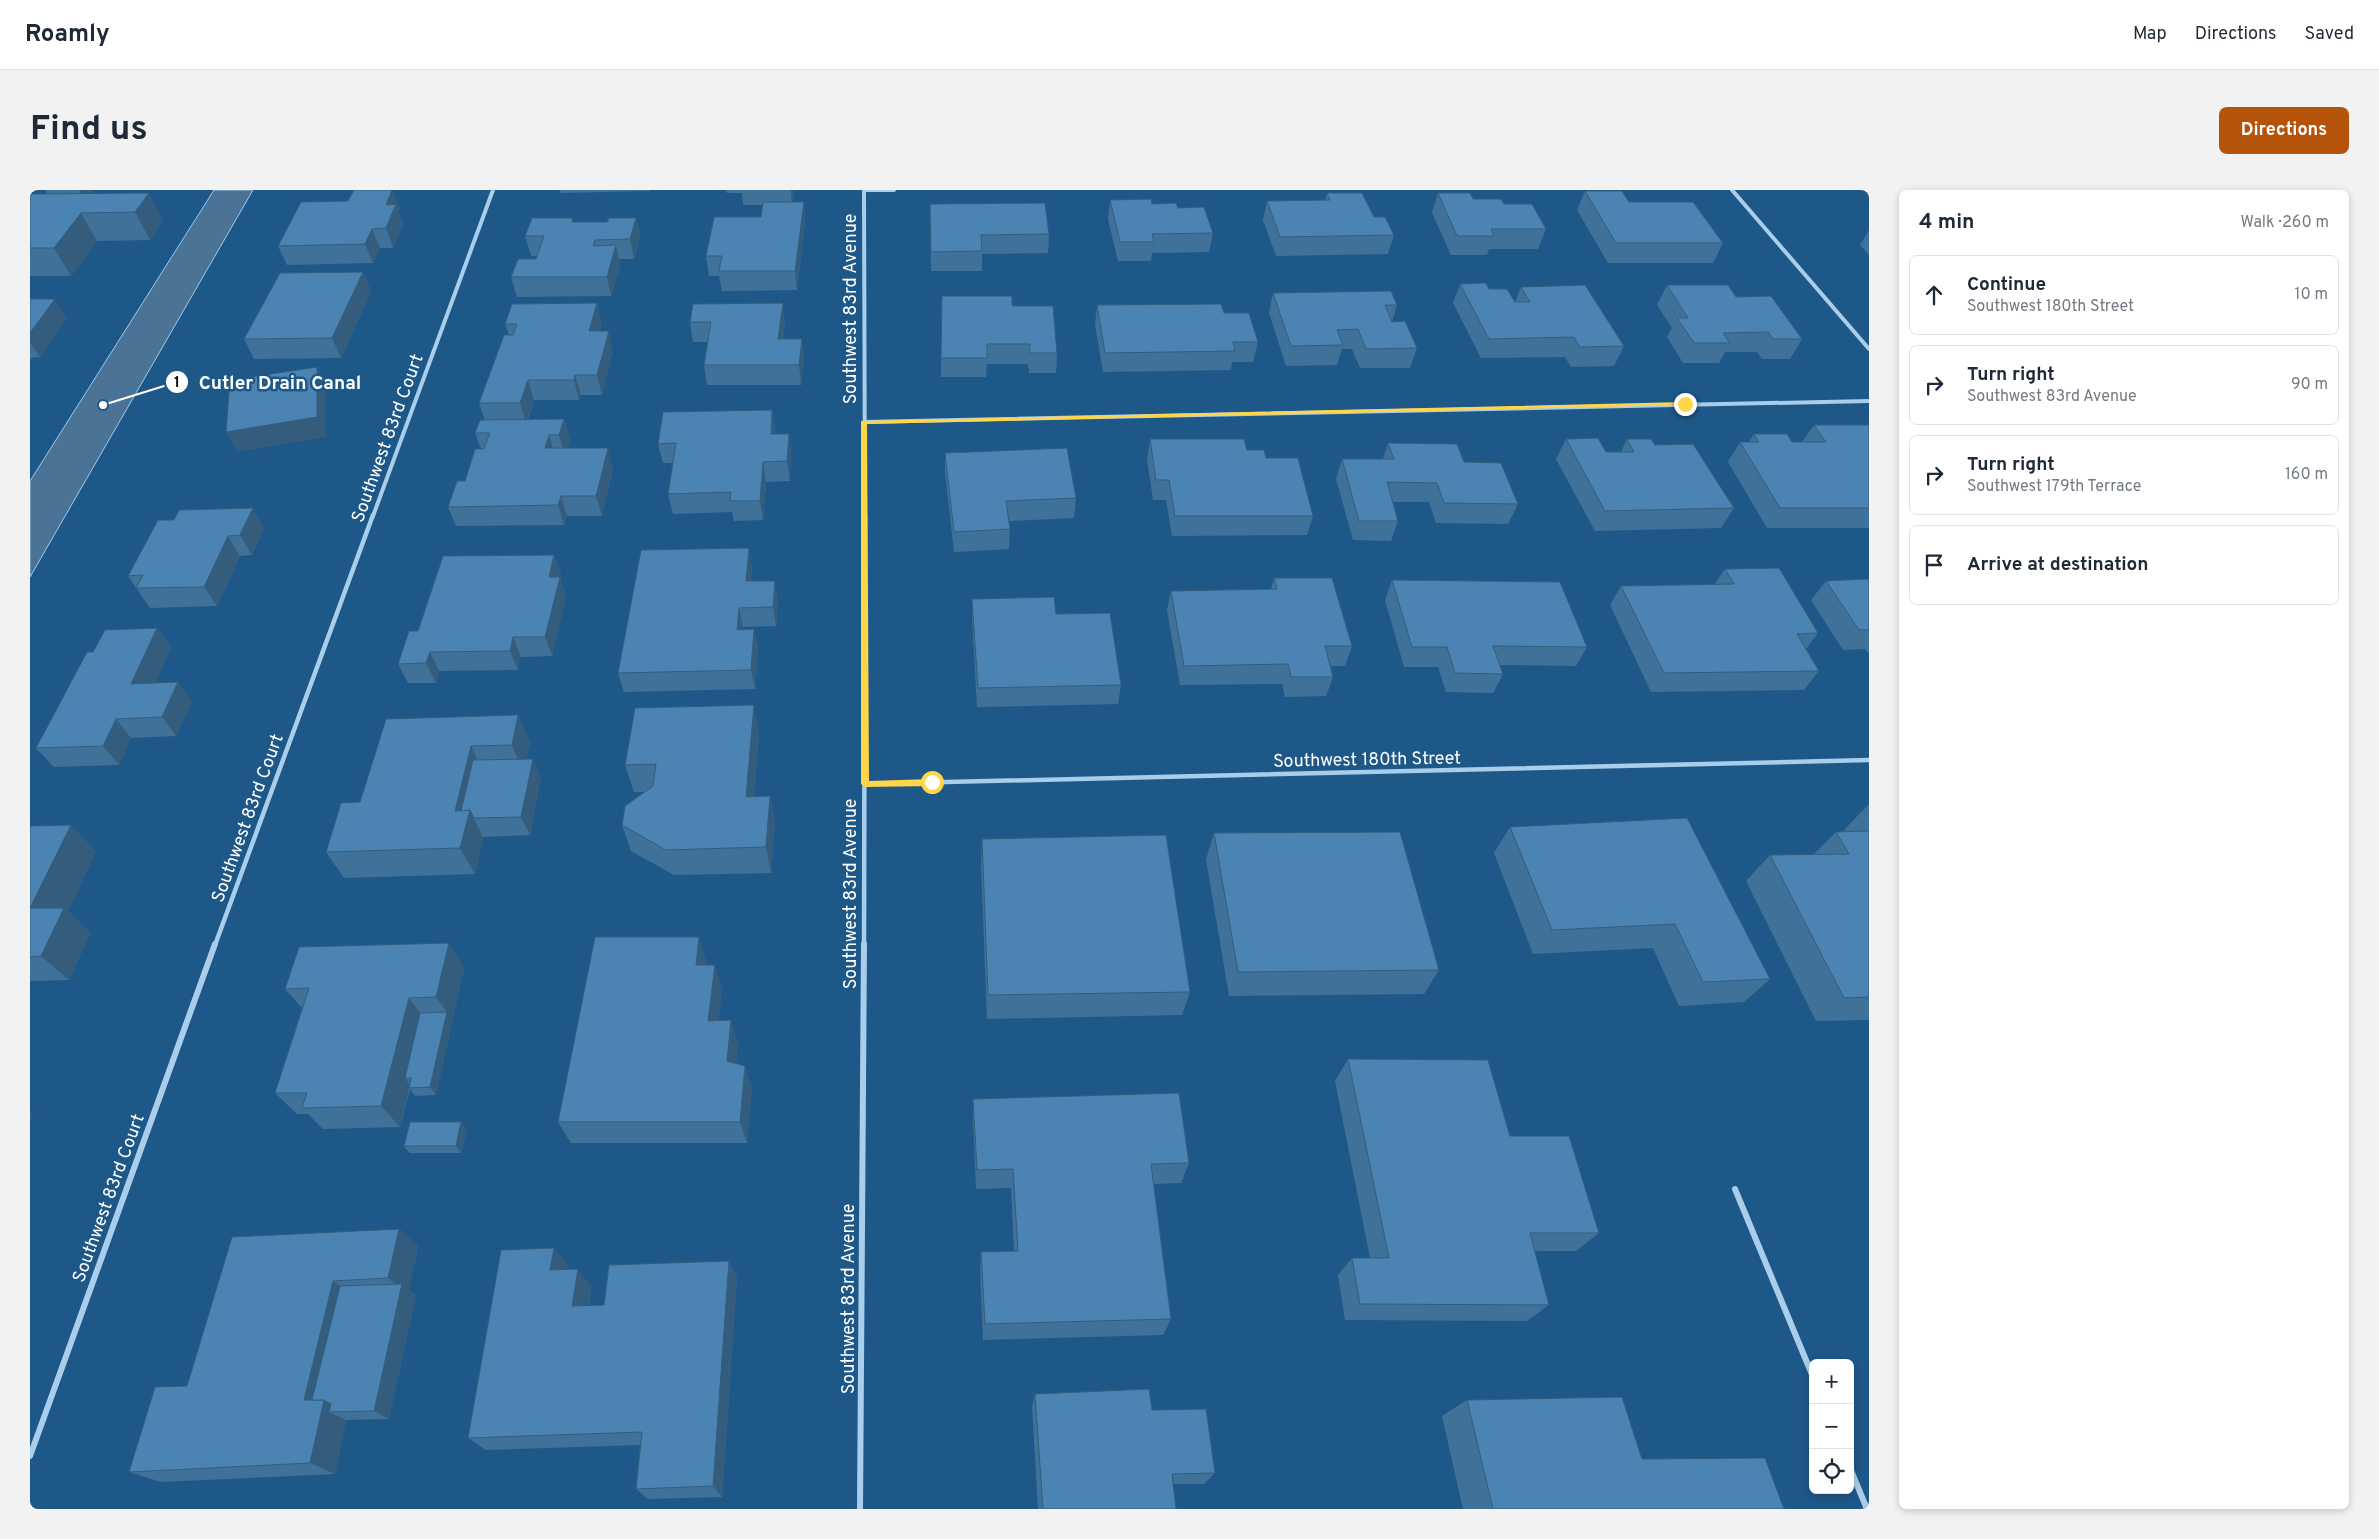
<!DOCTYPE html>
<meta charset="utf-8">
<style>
:root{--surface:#fff;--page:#f2f2f3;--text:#1f2937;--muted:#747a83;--line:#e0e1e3;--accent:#b45309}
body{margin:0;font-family:Overpass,sans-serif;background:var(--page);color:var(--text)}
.controls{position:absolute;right:15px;bottom:15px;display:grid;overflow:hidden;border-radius:8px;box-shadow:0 2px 8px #0003}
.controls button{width:45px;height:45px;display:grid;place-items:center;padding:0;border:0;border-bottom:1px solid var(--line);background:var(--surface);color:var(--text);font:25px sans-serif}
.stop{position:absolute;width:15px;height:15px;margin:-11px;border:4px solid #ffd54a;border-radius:50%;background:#fff}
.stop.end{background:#ffd54a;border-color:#fff;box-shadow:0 1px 5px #0008}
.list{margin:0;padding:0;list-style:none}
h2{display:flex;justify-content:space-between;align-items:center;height:65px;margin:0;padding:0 20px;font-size:21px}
h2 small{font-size:16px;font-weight:400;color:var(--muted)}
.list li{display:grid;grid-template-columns:32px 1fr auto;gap:15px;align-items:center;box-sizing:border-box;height:80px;margin:0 10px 10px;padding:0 10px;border:1px solid var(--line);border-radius:8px}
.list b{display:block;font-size:19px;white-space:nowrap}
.list p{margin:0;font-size:16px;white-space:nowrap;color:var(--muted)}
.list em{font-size:16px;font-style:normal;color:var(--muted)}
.icon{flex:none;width:28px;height:28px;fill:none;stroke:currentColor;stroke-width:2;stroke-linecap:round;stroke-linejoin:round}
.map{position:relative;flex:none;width:1839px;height:1319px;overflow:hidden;border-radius:8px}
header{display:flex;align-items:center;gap:30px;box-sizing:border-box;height:70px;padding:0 25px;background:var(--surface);border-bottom:1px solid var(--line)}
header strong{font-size:24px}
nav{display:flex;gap:28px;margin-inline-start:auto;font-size:18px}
.intro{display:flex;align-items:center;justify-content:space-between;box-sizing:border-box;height:120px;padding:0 30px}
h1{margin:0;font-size:35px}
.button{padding:12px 22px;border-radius:8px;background:var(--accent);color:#fff;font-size:18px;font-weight:700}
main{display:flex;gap:30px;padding:0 30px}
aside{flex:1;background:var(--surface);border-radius:8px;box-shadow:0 2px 8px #0003}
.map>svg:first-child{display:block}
.water{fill:#4a7395;stroke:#9ccaed}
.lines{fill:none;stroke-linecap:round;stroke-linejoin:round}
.street-far2{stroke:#a9ceeb;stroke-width:4}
.street-far1{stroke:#a9ceeb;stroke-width:4.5}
.street{stroke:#a9ceeb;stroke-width:6}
.wall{fill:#407299}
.shaded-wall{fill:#345c7d}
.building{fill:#4b84b2;stroke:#345c7d}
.route{fill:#ffd54a}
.labels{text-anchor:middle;stroke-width:5;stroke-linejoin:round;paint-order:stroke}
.street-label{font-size:18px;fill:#fff;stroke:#1e5889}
.leader{fill:none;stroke:#fff;stroke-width:2}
.callout-dot{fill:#fff;stroke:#1e5889;stroke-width:2}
.mark-label{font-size:15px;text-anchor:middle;font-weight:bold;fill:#111}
.callout-label{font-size:19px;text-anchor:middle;font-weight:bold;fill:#fff;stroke:#1e5889;stroke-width:5;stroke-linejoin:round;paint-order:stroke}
</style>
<header>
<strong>Roamly</strong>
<nav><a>Map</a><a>Directions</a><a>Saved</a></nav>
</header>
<div class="intro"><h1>Find us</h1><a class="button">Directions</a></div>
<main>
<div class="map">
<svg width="1839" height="1319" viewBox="0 0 1839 1319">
<rect width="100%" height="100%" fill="#1e5889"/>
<path class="water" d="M184,0H223L0,387V291Z"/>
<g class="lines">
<g class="street-far2">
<path d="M834,0H864"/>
<path d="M834,0L835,326"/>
<path d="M1702,0L1839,159"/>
<path d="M834,232L1839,211"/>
<path d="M343,326L463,0"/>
</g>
<g class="street-far1">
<path d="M835,594L1839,570"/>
<path d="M185,755L343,325"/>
<path d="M834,755L835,325"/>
</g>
<g class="street">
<path d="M1705,999L1783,1187"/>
<path d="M0,1266L185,754"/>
<path d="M1820,1278L1837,1319"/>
<path d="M830,1319L834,754"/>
</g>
</g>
<g class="wall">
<path d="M15,0H63L60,4L133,31L120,50L67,51L41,86H0V6L17,4Z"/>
<path d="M530,0H620V1L530,3Z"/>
<path d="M696,0H764L763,12H774L775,31L767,100L692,101L689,86H679L676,66L731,27L733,15H713L712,3H697Z"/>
<path d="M1555,1L1599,12L1693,53L1683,73H1578L1547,20Z"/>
<path d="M1297,3L1344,27L1364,45L1358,64L1246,66L1233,30L1237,11L1295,10Z"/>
<path d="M1408,3L1474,14L1516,39L1508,59H1459L1457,65H1421L1402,23Z"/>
<path d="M1080,10L1122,14L1148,18L1183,43L1179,62L1122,63L1121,71H1088L1078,29Z"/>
<path d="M900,14L1019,44L1018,63L952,64V81H901Z"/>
<path d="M370,18L368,21L373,34L363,58H350L343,73L257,75L248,56Z"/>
<path d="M606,28L610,47L604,69H589L590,75L581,106L487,107L481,87L506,69L507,66H501L495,46L544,32H577Z"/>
<path d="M1839,40V65L1830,55Z"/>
<path d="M333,82L341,102L311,168L224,169L214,149Z"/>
<path d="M1430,94L1459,99L1485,112L1491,97L1594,156L1584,176L1541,177L1535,167L1451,168L1423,113Z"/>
<path d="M1637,95L1706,107L1772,149L1760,169H1732L1727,162H1695L1689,173H1653L1637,147L1642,138L1627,115Z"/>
<path d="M1243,103L1367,115L1362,132L1387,158L1380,178H1330L1322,159H1312L1307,175L1256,176L1239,123Z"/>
<path d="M0,109L37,128L10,167L2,168L0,170Z"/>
<path d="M1067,115L1194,123L1228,152L1223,172H1202L1201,180L1073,182L1065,135Z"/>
<path d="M982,116L1027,163L1026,183H999L998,174H957L956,187H911V168Z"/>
<path d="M660,132L755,133L753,149H772L774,169L771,195H677L674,175L678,152H663Z"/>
<path d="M572,133L569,141L583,161L572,205H551L549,210H504L498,229H534L540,249L537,258L583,278L572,326H537L534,335L426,336L418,317L435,291L451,259L445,243L455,230L449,213L479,145L475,134Z"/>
<path d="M742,220L745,240V244H759L761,264L760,291L736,292L733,330L704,331L702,322L643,324L638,304L643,273H633L628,254Z"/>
<path d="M1784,235H1839V338H1737L1698,272L1710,252H1719L1724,244L1762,252H1772Z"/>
<path d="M1120,249L1217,260L1236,268L1283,326L1277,345L1142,346L1136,310H1123L1117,269Z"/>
<path d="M1536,249L1576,262H1591L1597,249L1625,255L1704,318L1691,338L1565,341L1526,269Z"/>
<path d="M1358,253L1434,272L1488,314L1478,334L1406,333L1399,312H1363L1368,331L1361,351L1323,350L1306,289L1312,269H1353Z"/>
<path d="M915,263L1046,308L1044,328L979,331L980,339L979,359L924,362L915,282Z"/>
<path d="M128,330L234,338L222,365L210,366L187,416L120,418L98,386Z"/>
<path d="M524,365L531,385L530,388L536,407L522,466L491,467L488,480L409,481L406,493H378L368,474L388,441Z"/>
<path d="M722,378L721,391L748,410L746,436L713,437V439H724L728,459L725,499L594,502L588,483Z"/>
<path d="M1695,379L1788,443L1776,459L1789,481L1774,500L1621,502L1580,415L1591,396L1684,395Z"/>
<path d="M1244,388L1322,456L1315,476H1300L1303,487L1296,506L1255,507L1252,494L1150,495L1137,420L1141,401L1241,399Z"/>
<path d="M1839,389V464L1835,459L1813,460L1781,410L1796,391Z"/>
<path d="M1362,390L1557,457L1546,476L1470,475L1473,484L1463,503L1416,502L1408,477H1374L1355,410Z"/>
<path d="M942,409L1026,424L1091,495L1088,514L947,517L942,428Z"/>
<path d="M127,438L141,458L125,493L162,511L146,546L101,548L89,575L24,577L6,558L63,462Z"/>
<path d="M488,525L500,553L496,569L511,587L500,645L453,647L445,684L314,688L296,662L330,612Z"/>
<path d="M729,543L724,606H740L745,633L741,683L644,685L601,661L592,635L615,602H604L595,575Z"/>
<path d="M1839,614V830L1786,831L1716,691L1740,665L1784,664L1806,642L1815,641L1814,640Z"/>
<path d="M0,636L66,661L38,721L60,743L39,790L0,791Z"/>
<path d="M1480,637L1740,789L1714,812L1649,816L1623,758L1503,764L1464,663Z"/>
<path d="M1184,643L1409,780L1394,804L1199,806L1176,669Z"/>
<path d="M952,649L1160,802L1152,825L957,829L951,675Z"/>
<path d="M419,753L434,778L406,905L385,906L380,899L370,937L293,939L278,924H267L245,903L272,818L255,799Z"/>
<path d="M677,772V775L692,799L688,831L708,853L706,873L715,876L722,898L717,953H541L528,932Z"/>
<path d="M1318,869L1480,946L1569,1043L1546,1061H1504L1519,1115L1497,1131L1315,1130L1308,1085L1322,1068H1340L1305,891Z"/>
<path d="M943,909L1159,973L1151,993L1123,994L1141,1129L1133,1145L953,1150L950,1080L951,1062L984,1061L981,998L946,999L943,930Z"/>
<path d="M437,939L431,963H380L374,956Z"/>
<path d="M369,1039L388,1057L379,1100L386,1105L359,1229L316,1230L305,1284L131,1292L99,1282L157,1196Z"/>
<path d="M699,1071L707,1088L692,1307L618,1309L606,1299L610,1255L456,1260L438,1248L538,1076L537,1080L561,1096L559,1116L574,1115Z"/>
<path d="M1005,1204L1122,1220L1185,1283L1174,1294H1143L1146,1319H1008L1002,1217Z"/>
<path d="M1437,1210L1612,1269L1754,1319H1433L1412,1226Z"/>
</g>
<g class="shaded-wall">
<path d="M49,0H63L55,10Z"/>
<path d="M362,0H363L370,18L368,21L373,34L363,58L356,38V15Z"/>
<path d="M761,0H764L762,15Z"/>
<path d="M119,3L133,31L120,50L105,22Z"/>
<path d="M774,12L775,31L767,100L765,81Z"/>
<path d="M51,23L67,51L41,86L24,58Z"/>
<path d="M606,28L610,47L604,69L600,49Z"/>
<path d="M342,39L350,58L343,73L335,54Z"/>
<path d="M586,55L590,75L581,106L577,87Z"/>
<path d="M333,82L341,102L311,168L302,148Z"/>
<path d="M25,109L37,128L10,167L0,153V143Z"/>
<path d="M567,113L572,133L564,161L559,141Z"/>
<path d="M753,113L755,133L751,169L748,149Z"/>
<path d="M579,141L583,161L572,205L567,185Z"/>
<path d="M772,149L774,169L771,195L769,175Z"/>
<path d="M287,177L296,197V247L207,262L196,242Z"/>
<path d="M545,185L551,205L549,210L544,190Z"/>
<path d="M498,190L504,210L496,232L490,213Z"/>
<path d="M742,220L745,240L743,264L741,244Z"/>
<path d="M534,229L540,249L535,265L529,245Z"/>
<path d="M759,244L761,264L760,291L757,271Z"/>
<path d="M519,245L525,265L515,258Z"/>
<path d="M578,258L583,278L572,326L566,306Z"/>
<path d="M733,272L736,292L733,330L730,311Z"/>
<path d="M531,306L537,326L534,335L528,315Z"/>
<path d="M223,318L234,338L222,365L210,345Z"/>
<path d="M198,346L210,366L187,416L174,397Z"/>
<path d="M719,358L722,378L719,411L716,391Z"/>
<path d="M524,365L531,385L530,388L536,407L522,466L515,447L519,387Z"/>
<path d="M745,391L748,410L746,436L743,417Z"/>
<path d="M709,418L713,437L711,459L707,440Z"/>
<path d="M127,438L141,458L116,513L101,494Z"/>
<path d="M724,439L728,459L725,499L721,480Z"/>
<path d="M483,447L491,467L488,480L480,461Z"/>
<path d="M400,462L409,481L406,493L396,473Z"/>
<path d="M148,492L162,511L146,546L132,527Z"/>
<path d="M724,515L729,543L722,633L716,607Z"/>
<path d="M488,525L500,553L493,582L482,555Z"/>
<path d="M86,529L101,548L89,575L73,556Z"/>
<path d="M441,556L454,583L443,627L453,647L445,684L430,658L425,621Z"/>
<path d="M503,569L511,587L500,645L491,627Z"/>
<path d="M740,606L745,633L741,683L736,657Z"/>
<path d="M41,635L66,661L38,721L60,743L39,790L11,766L0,718Z"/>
<path d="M669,747L677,772L673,799L666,775Z"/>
<path d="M419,753L434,778L406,905L400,897L417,822L406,807Z"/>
<path d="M685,775L692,799L686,854L678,831Z"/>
<path d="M379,808L396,831L381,888H375L380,895L370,937L351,916Z"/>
<path d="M701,830L708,853L705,893L697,871Z"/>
<path d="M715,876L722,898L717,953L710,932Z"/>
<path d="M0,922L3,924L0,932Z"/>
<path d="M431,932L437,939L431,963L426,956Z"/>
<path d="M369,1039L388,1057L379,1100L386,1105L359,1229L344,1221L371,1099L358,1088Z"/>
<path d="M524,1058L538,1076L534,1097L520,1080Z"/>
<path d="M699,1071L707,1088L692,1307L683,1296Z"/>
<path d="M548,1079L561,1096L556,1132L542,1116Z"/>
<path d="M303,1091L326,1107L315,1221L299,1222L316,1230L305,1284L280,1273L274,1210Z"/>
</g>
<g class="building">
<path d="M324,0H362L356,15L366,14L356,38L342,39L335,54L248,56L271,12L318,11Z"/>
<path d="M1555,1H1592L1599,12H1663L1693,53H1586Z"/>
<path d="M119,3L105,22L51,23L24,58H0V6L1,4Z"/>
<path d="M1297,3H1332L1344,27H1355L1364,45L1250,47L1237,11L1300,10Z"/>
<path d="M1408,3H1440L1443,9H1471L1474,14H1502L1516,39H1461L1464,46H1427Z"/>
<path d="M1121,9L1122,14L1146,13L1148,18L1174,17L1183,43L1122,44L1124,52H1090L1080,10Z"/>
<path d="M733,12H774L765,81H689L692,66H676L684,27H731Z"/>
<path d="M1015,13L1019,44L951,45L952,61L901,62L900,14Z"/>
<path d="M502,28H543L542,32H577L579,28H606L600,49L565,50L563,56L586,55L577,87H481L488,69H506L514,46H495Z"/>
<path d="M333,82L302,148L214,149L250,83Z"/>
<path d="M1456,93L1459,99H1477L1485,112H1500L1491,97L1555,95L1594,156L1550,157L1544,147L1459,149L1430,94Z"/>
<path d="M1637,95H1698L1706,107L1741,106L1772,149H1743L1738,142L1693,143L1700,153H1664L1647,128H1658Z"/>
<path d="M1361,101L1367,115H1355L1362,132L1375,131L1387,158L1336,159L1328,139L1307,140L1313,155L1261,156L1243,103Z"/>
<path d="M912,106H982V116H1023L1027,163H1000V154H957V168H911Z"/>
<path d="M0,109H25L0,143Z"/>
<path d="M567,113L559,141H579L567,185H545L544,190H498L490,213H449L474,145H483L487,134H475L482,114Z"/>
<path d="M753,113L748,149H772L769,175H674L681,132H660L663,114Z"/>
<path d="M1191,114L1194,123H1219L1228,152H1203L1205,161L1075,163L1067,115Z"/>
<path d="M287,177V227L196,242L200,190Z"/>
<path d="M742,220L741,244H759L757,271L733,272L730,311H700L701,302L638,304L646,253L628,254L633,222Z"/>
<path d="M534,229L529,245H519L515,258H578L566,306H531L528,315L418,317L427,291H435L445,259H454L460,243H445L450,230Z"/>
<path d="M1784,235H1839V318H1750L1710,252H1729L1724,244H1757L1762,252H1796Z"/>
<path d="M1568,248L1576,262H1604L1597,249H1621L1625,255L1663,254L1704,318L1575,321L1536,249Z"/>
<path d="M1120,249H1214L1217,260H1234L1236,268H1268L1283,326H1145L1139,290H1126Z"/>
<path d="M1358,253L1427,254L1434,272L1471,273L1488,314L1414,313L1407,293L1357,292L1368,331H1329L1312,269H1364Z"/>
<path d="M1037,258L1046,308L976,311L980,339L924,342L915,263Z"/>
<path d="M223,318L210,345L198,346L174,397L106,398L113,385L98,386L128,330H144L149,320Z"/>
<path d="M719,358L716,391H745L743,417L709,418L707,440L724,439L721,480L588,483L611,360Z"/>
<path d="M524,365L519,387H530L515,447H483L480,461L400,462L396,473L368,474L379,441H388L413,366Z"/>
<path d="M1749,378L1788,443L1767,444L1789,481L1634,483L1591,396L1704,394L1695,379Z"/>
<path d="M1244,388H1302L1322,456H1295L1303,487H1261L1258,474L1154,476L1141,401L1247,399Z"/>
<path d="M1839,389V440H1829L1796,391Z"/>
<path d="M1362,390L1530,392L1557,457L1463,456L1473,484L1425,483L1417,457H1382Z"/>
<path d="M1024,407L1026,424L1080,423L1091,495L948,498L942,409Z"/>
<path d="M127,438L101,494L148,492L132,527L86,529L73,556L6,558L57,462H63L75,440Z"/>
<path d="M724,515L716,607L740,606L736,657L636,660L592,635L595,616L623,596L626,574L595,575L605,518Z"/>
<path d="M488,525L482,555L441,556L425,621L440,620L430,658L296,662L311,613L330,612L356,529Z"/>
<path d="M503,569L491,627L444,628L440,620L431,621L443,570Z"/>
<path d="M1657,628L1740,789L1673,792L1645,734L1522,740L1480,637Z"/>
<path d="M41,635L0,718H34L11,766L0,767V636Z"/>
<path d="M1839,641V807L1814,808L1740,665L1819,664L1806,642Z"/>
<path d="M1370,642L1409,780L1208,782L1184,643Z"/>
<path d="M1136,645L1160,802L958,805L952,649Z"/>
<path d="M565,747H669L666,775H685L678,831L701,830L697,871L715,876L710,932H528Z"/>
<path d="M419,753L406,807L379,808L351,916L272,918L277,903H245L279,798L255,799L269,757Z"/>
<path d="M417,822L400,897L379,898L381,888H375L390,823Z"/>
<path d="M1318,869L1458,870L1480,946H1539L1569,1043H1500L1519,1115L1330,1114L1322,1068H1359Z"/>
<path d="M1149,903L1159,973L1121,974L1141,1129L955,1134L951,1062L988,1061L983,979L947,980L943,909Z"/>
<path d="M380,932H431L426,956H374Z"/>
<path d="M369,1039L358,1088L303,1091L274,1210H294L280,1273L99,1282L125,1197L157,1196L202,1047Z"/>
<path d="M524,1058L520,1080L548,1079L542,1116L574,1115L579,1075L699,1071L683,1296L606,1299L612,1242L438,1248L471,1060Z"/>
<path d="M372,1094L344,1221L299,1222L301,1214L294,1210H282L310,1096Z"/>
<path d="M1119,1199L1122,1220L1176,1219L1185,1283L1142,1284L1146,1319H1013L1005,1204Z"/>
<path d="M1592,1207L1612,1269L1735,1268L1754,1319H1463L1437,1210Z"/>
</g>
<path class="route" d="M1655,212L1657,215L837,234L839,591L902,589L906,592L902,596L835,597L831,594V231Z"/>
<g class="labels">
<g class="street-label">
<text transform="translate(820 119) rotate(-90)" y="6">Southwest 83rd Avenue</text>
<text transform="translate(357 248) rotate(-70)" y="6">Southwest 83rd Court</text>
<text transform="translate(1337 569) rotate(-1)" y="6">Southwest 180th Street</text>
<text transform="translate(217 628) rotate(-70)" y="6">Southwest 83rd Court</text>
<text transform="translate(820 704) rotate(-90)" y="6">Southwest 83rd Avenue</text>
<text transform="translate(78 1008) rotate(-70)" y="6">Southwest 83rd Court</text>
<text transform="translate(818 1109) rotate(-90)" y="6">Southwest 83rd Avenue</text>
</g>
</g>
<path class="leader" d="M73 215L147 192"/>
<g class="callout-dot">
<circle cx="73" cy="215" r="5"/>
<circle cx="147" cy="192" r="12"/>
</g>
<g class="mark-label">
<text x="147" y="197">1</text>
</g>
<g class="callout-label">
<text x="250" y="199">Cutler Drain Canal</text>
</g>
</svg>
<div class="controls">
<button>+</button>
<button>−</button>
<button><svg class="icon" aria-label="locate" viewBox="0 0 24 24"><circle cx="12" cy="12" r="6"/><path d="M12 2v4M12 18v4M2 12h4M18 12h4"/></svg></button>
</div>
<div class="stop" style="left:902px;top:592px"></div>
<div class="stop end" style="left:1655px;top:214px"></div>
</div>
<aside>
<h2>4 min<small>Walk · 260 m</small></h2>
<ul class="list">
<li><svg class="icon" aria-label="ahead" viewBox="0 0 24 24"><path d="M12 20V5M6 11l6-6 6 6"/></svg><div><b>Continue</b><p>Southwest 180th Street</p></div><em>10 m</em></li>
<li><svg class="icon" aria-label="right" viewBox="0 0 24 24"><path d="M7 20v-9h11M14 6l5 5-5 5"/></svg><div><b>Turn right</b><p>Southwest 83rd Avenue</p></div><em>90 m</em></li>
<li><svg class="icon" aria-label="right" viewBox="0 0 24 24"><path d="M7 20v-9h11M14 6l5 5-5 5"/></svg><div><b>Turn right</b><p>Southwest 179th Terrace</p></div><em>160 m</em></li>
<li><svg class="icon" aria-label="arrive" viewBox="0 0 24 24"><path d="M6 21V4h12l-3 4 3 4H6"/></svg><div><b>Arrive at destination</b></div></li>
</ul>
</aside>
</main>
